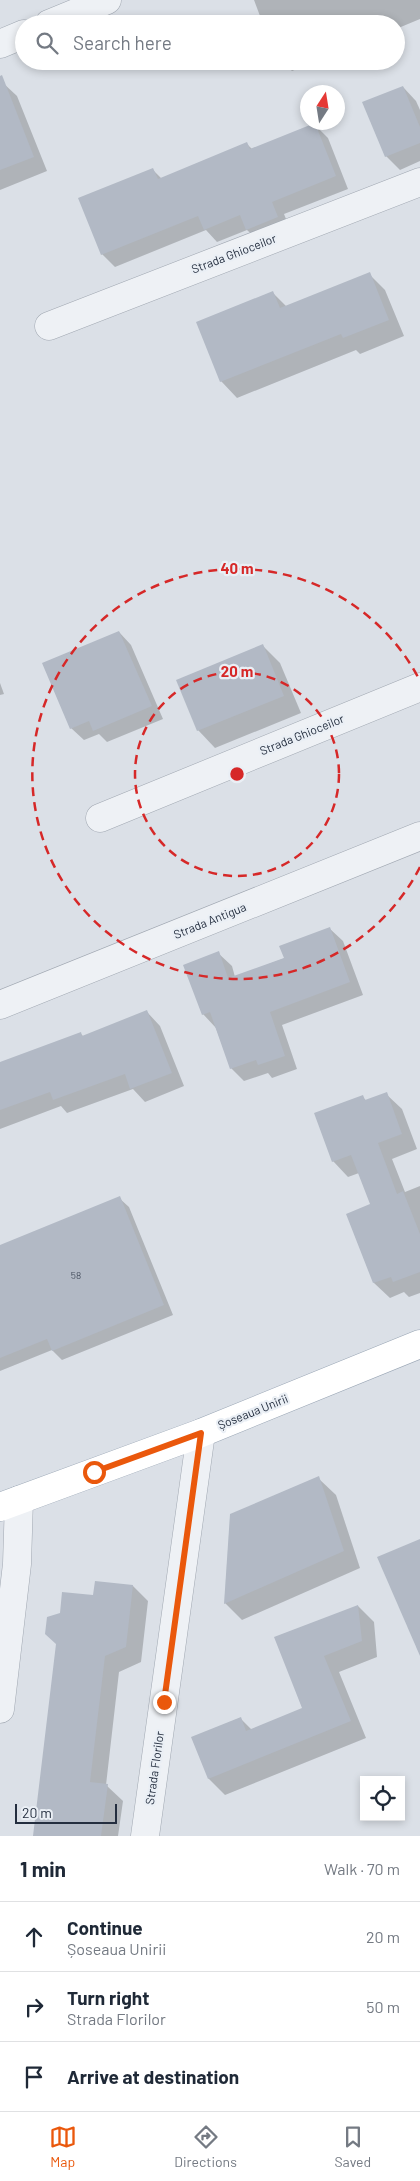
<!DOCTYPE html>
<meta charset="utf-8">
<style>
:root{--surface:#fff;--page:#f2f2f3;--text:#1f2937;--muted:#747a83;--line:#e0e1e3;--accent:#ea580c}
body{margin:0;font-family:Barlow,sans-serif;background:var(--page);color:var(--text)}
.controls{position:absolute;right:15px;bottom:15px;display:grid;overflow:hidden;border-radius:0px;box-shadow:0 2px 8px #0003}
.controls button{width:45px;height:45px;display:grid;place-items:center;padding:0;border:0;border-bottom:1px solid var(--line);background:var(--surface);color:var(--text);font:25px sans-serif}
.compass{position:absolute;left:300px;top:85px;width:45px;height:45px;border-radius:50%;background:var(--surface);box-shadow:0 2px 8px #0003;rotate:12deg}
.scale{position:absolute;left:15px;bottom:12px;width:102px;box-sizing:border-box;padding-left:5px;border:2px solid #242e3f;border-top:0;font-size:14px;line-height:18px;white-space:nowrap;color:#242e3f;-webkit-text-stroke:4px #eaeff5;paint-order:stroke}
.stop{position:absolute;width:15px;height:15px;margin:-11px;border:4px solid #ea580c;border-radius:50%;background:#fff}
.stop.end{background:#ea580c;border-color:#fff;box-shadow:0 1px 5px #0008}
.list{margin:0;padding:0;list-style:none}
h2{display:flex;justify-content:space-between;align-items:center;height:65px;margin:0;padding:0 20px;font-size:21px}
h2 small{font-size:16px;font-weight:400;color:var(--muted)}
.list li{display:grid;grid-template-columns:32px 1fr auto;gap:15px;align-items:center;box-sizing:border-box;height:70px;padding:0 20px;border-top:1px solid var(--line)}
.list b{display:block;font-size:19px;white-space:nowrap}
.list p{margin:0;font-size:16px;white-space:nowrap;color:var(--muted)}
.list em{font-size:16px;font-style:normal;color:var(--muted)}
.icon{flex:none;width:28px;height:28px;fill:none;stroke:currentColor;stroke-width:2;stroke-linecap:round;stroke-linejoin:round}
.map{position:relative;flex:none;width:420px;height:1836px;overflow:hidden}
.search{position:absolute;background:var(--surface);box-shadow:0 2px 8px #0003;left:15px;right:15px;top:15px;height:55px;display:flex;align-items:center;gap:12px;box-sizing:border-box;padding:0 18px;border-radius:28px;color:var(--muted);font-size:19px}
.sheet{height:275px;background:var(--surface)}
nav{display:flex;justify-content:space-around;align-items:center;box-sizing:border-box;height:70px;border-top:1px solid var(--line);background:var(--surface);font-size:14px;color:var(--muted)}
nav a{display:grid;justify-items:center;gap:2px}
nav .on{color:var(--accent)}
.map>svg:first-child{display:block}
.shadow{fill:#0003}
.building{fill:#b2b9c5}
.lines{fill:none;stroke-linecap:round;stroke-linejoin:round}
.minor-casing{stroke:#a0a7b1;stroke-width:29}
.major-casing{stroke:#99a5b4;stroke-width:29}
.minor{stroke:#eef1f5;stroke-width:28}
.major{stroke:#fff;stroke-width:28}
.route{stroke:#ea580c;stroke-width:6}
.ring{fill:none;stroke:#d62828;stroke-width:2.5;stroke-dasharray:9 6}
.labels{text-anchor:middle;stroke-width:4.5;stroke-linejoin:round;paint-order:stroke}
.number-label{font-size:10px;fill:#485160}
.street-label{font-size:12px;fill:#242e3f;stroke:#eaeff5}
.centre{fill:#d62828;stroke:#eaeff5;stroke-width:2.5}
.ring-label{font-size:15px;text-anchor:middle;font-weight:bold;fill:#d62828;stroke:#eaeff5;stroke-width:4.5;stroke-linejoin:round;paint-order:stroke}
</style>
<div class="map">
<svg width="420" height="1836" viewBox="0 0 420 1836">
<rect width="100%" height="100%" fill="#dbe0e7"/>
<g class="shadow">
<path d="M254,0H420V19L396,29V24H263Z"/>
<path d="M282,61H316L292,71Z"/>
<path d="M3,83L17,96L47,171L0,190V84Z"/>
<path d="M403,87L416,101L420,110V161L400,170L386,156Z"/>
<path d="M315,125L328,138L348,189L284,214L290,229L260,242L247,230L217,242L206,230L115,267L102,254L153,170L162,179L247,144L253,150Z"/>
<path d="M369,274L385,290L404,336L360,354L356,350L237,398L221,381L273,293L287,307Z"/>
<path d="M119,632L131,645L163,719L107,742L99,734L84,740L71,728Z"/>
<path d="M263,646L280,663L301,713L215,748L198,730Z"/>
<path d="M0,683L4,694L0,695Z"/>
<path d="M329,928L343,941L363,995L282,1025L297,1069L272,1078L268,1073L244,1081L231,1068L216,1028L203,1014L218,953L232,966L235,977L285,958Z"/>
<path d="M147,1012L160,1026L184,1086L145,1102L133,1089L67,1113L61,1106L0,1129V1063L81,1034L84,1037Z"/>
<path d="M386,1094L402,1109L417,1149L392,1159L405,1192L420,1186V1293L409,1297L404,1292L390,1298L374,1283L348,1214L372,1205L359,1173L348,1177L333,1161L362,1097L367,1101Z"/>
<path d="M119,1198L129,1207L173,1315L62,1360L52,1350L0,1371V1247Z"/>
<path d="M318,1478L336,1495L360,1568L242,1620L225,1603Z"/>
<path d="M133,1586L148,1601L141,1662L119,1672L106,1785L123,1801L118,1836H34L61,1613L94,1597Z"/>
<path d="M358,1606L374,1622L377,1657L339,1672L366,1738L225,1795L209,1779L192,1738L240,1718L252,1730L303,1709L276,1637Z"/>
</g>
<g class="building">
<path d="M2,75L34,157L0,170V76Z"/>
<path d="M403,86L420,127V143L385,157L362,102Z"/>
<path d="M315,123L336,176L272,202L278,217L246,230L240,215L204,230L198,216L101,255L78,198L153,168L158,179L247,142L250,149Z"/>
<path d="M370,272L389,320L343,338L341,334L220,382L196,322L273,291L280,308Z"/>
<path d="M119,631L152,706L93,731L89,721L70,729L42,663Z"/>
<path d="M263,644L284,696L197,731L176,680Z"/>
<path d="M330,927L350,982L270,1012L285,1056L258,1065L256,1060L230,1069L210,1012L202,1015L183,965L219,951L228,978L284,958L279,946Z"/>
<path d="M147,1010L172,1073L130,1089L125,1074L53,1100L50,1092L0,1110V1062L81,1032L82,1036Z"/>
<path d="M387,1092L402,1134L378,1143L397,1194L403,1191L420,1234V1272L393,1282L391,1277L373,1283L346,1214L370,1204L351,1155L332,1162L314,1113L363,1095L365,1100Z"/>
<path d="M120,1196L164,1305L52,1351L47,1339L0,1358V1245Z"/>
<path d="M319,1476L344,1551L224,1604L230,1514Z"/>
<path d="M420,1539V1656L377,1557Z"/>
<path d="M95,1581L133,1585L126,1647L105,1656L90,1782L108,1784L101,1836H33L56,1644L45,1634L47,1617L60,1613L62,1592L93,1595Z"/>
<path d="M358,1605L362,1641L324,1656L351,1721L208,1779L191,1737L241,1717L246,1731L302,1708L274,1637Z"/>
</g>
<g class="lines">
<g class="minor-casing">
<g id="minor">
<path d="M49,24L107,0"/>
<path d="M0,44L24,34"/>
<path d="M49,326L420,182"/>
<path d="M100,818L420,687"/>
<path d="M0,1005L420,836"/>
<path d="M0,1709L17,1564L19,1500"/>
<path d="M145,1836L201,1433"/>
</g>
</g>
<g class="major-casing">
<path id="major" d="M0,1507L201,1433L420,1344"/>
</g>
<use href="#minor" class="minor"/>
<use href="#major" class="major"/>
</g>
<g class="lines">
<path class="route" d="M94,1472L201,1433L164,1702"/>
</g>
<g class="ring">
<circle cx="237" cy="774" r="102"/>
<path d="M420 867A205 205 0 1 1 420 681"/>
</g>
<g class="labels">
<g class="number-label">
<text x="76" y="1279">58</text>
</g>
<g class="street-label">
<text transform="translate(234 254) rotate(-21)" y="4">Strada Ghioceilor</text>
<text transform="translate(302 735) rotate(-22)" y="4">Strada Ghioceilor</text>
<text transform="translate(210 921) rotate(-22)" y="4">Strada Antigua</text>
<text transform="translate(253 1412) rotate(-22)" y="4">Șoseaua Unirii</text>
<text transform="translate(155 1768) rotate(-82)" y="4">Strada Florilor</text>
</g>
</g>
<circle cx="237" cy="774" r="8" class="centre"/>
<g class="ring-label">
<text x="237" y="574">40 m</text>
<text x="237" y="677">20 m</text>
</g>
</svg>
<div class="controls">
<button><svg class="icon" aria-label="locate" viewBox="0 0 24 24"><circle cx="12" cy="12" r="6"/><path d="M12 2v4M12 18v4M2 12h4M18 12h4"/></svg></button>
</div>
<svg class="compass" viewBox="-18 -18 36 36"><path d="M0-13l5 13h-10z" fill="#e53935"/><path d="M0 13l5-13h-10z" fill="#747a83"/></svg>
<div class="scale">20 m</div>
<div class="stop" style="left:94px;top:1472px"></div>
<div class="stop end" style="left:164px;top:1702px"></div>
<div class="search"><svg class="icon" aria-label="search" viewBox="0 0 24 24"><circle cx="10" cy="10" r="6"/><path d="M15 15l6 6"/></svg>Search here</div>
</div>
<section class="sheet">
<h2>1 min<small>Walk · 70 m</small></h2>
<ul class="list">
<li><svg class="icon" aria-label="ahead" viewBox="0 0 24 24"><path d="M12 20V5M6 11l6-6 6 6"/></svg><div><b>Continue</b><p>Șoseaua Unirii</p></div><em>20 m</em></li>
<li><svg class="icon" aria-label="right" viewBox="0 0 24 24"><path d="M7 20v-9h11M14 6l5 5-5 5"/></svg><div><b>Turn right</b><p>Strada Florilor</p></div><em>50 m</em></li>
<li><svg class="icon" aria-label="arrive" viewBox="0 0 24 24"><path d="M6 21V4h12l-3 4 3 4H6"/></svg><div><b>Arrive at destination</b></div></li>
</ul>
</section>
<nav>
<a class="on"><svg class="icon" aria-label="map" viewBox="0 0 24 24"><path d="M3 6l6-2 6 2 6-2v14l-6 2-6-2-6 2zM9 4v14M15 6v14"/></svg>Map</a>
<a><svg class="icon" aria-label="directions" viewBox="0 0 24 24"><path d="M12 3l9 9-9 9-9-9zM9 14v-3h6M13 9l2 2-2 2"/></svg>Directions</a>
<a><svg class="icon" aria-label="saved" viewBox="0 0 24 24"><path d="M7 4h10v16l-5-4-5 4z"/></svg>Saved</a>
</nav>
